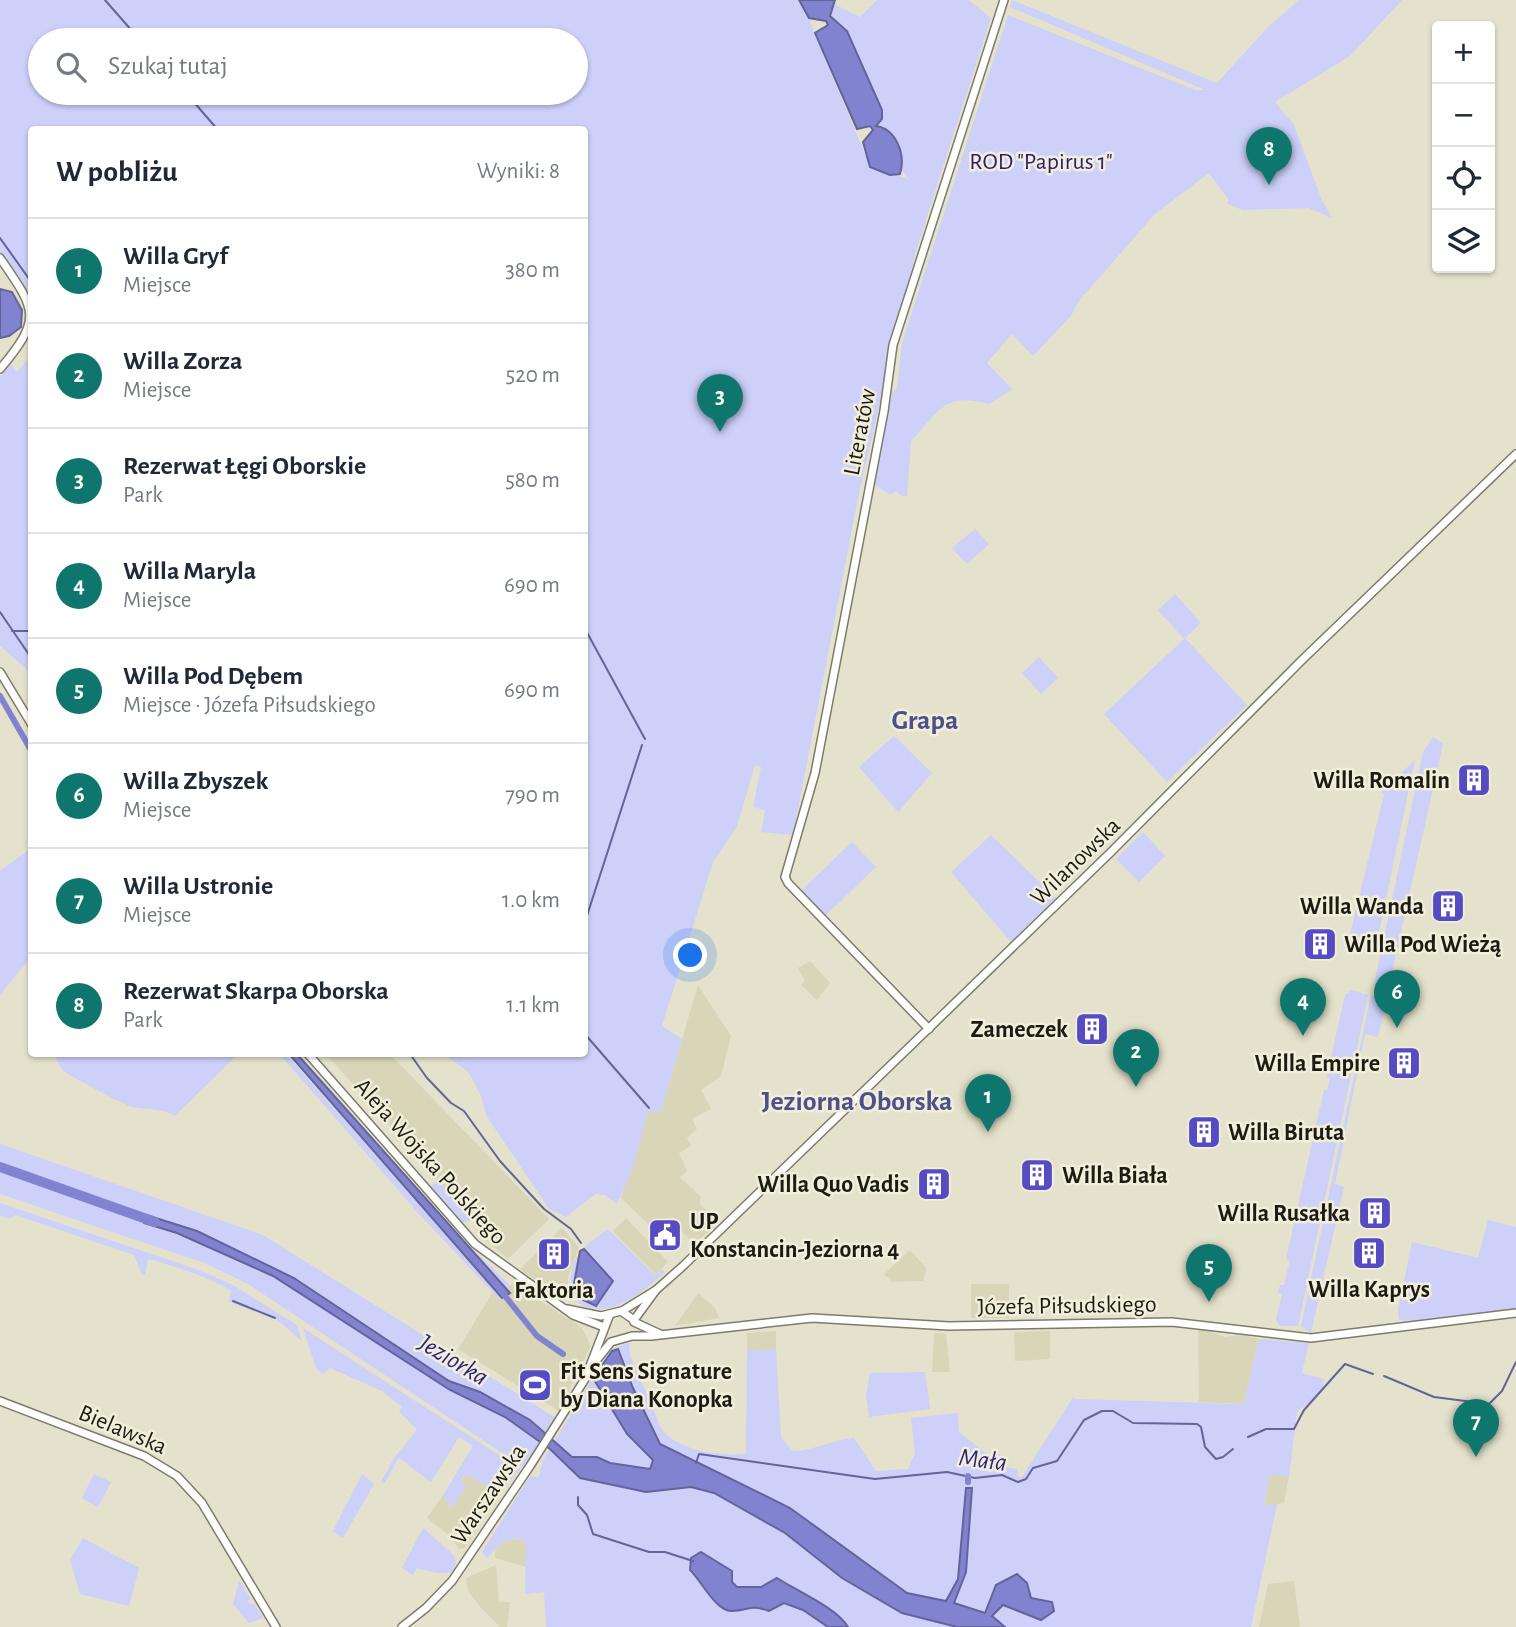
<!DOCTYPE html>
<html lang="pl">
<meta charset="utf-8">
<style>
:root{--surface:#fff;--page:#f6f6f7;--text:#1f2937;--muted:#747a83;--line:#e0e1e3;--accent:#0f766e}
body{margin:0;font-family:"Alegreya Sans",sans-serif;background:var(--page);color:var(--text)}
.controls{position:absolute;right:21px;top:21px;display:grid;overflow:hidden;border-radius:7px;box-shadow:0 2px 5px #0004}
.controls button{width:63px;height:63px;display:grid;place-items:center;padding:0;border:0;border-bottom:2px solid var(--line);background:var(--surface);color:var(--text);font:35px sans-serif}
.you{position:absolute;left:691px;top:956px;width:24px;height:24px;margin:-18px;border:5px solid #fff;border-radius:50%;background:#1a73e8;box-shadow:0 0 0 10px #1a73e833}
.badge{display:grid;place-items:center;width:46px;height:46px;border-radius:50%;background:var(--accent);color:#fff;font-size:23px;font-weight:700}
.pin{position:absolute;translate:-50% -58px;filter:drop-shadow(0 2px 4px #0008)}
.pin::after{content:'';position:absolute;top:37px;width:24px;height:21px;background:inherit;clip-path:polygon(0 0,100% 0,50% 100%)}
.list{margin:0;padding:0;list-style:none}
h2{display:flex;justify-content:space-between;align-items:center;height:91px;margin:0;padding:0 28px;font-size:30px}
h2 small{font-size:23px;font-weight:400;color:var(--muted)}
.list li{display:grid;grid-template-columns:46px 1fr auto;gap:21px;align-items:center;box-sizing:border-box;height:105px;padding:0 28px;border-top:2px solid var(--line)}
.list b{display:block;font-size:26px;white-space:nowrap}
.list p{margin:0;font-size:23px;white-space:nowrap;color:var(--muted)}
.list em{font-size:23px;font-style:normal;color:var(--muted)}
.icon{flex:none;width:38px;height:38px;fill:none;stroke:currentColor;stroke-width:2;stroke-linecap:round;stroke-linejoin:round}
.map{position:relative;flex:none;width:1516px;height:1627px;overflow:hidden}
.search{position:absolute;background:var(--surface);box-shadow:0 2px 5px #0004;left:28px;top:28px;width:560px;height:77px;display:flex;align-items:center;gap:18px;box-sizing:border-box;padding:0 24px;border-radius:38px;color:var(--muted);font-size:26px}
.panel{position:absolute;background:var(--surface);box-shadow:0 2px 5px #0004;left:28px;top:126px;width:560px;height:931px;border-radius:7px}
.map>svg:first-child{display:block}
.built{fill:#d8d5b9}
.green{fill:#cdd0f9;fill-rule:evenodd}
.water{fill:#8283d0;stroke:#636498;stroke-width:2}
.lines{fill:none;stroke-linecap:round;stroke-linejoin:round}
.stream{stroke:#636498;stroke-width:2}
.canal{stroke:#8283d0;stroke-width:6}
.river{stroke:#8283d0;stroke-width:10}
.secondary-casing{stroke:#7e7c69;stroke-width:10}
.secondary{stroke:#fff;stroke-width:7}
.labels{text-anchor:middle;stroke-width:5;stroke-linejoin:round;paint-order:stroke}
.park-label{font-size:24px;fill:#2c1d77;stroke:#f1efd9}
.street-label{font-size:24px;fill:#1c1c14;stroke:#f1efd9}
.poi-label{font-size:24px;font-weight:bold;fill:#1c1c14;stroke:#f1efd9;text-anchor:end}
.water-label{font-size:26px;font-style:italic;fill:#31247e;stroke:#f1efd9}
.quarter-label{font-size:28px;font-weight:bold;fill:#4f4f8d;stroke:#f1efd9}
</style>
<div class="map">
<svg width="1516" height="1627" viewBox="0 0 1516 1627">
<rect width="100%" height="100%" fill="#e4e2cc"/>
<g class="built">
<path d="M810,961L830,983L817,1000L801,985L805,981L798,968Z"/>
<path d="M698,985L731,1036L721,1076L701,1090L711,1109L692,1119L697,1129L687,1138L691,1146L679,1153L687,1171L680,1177L701,1197L700,1204L718,1222L695,1244L681,1231L668,1243L621,1198L648,1111H661Z"/>
<path d="M326,1054H390L549,1219L508,1259L476,1232L479,1226Z"/>
<path d="M626,1218L668,1262L656,1275L613,1231Z"/>
<path d="M562,1228L579,1247L568,1276V1297L546,1287L520,1269Z"/>
<path d="M910,1250L927,1269L923,1281L892,1282L884,1274Z"/>
<path d="M513,1283L582,1328L591,1346L559,1411L458,1349L493,1292L500,1300L510,1293L506,1289Z"/>
<rect x="971" y="1284" width="38" height="34"/>
<path d="M698,1293L715,1308L719,1318L675,1326Z"/>
<path d="M1198,1328L1225,1337L1243,1335L1259,1339L1244,1404L1199,1402Z"/>
<path d="M776,1331V1349L747,1351V1333Z"/>
<path d="M1050,1331V1359L1015,1361L1014,1332Z"/>
<path d="M934,1333L946,1334L950,1372H932Z"/>
<path d="M1270,1473L1289,1477L1284,1503L1264,1506Z"/>
<path d="M464,1475L475,1477L488,1487H505L465,1548L459,1549L450,1536L427,1518L443,1495L451,1508Z"/>
<path d="M520,1538L526,1542L527,1567L495,1558V1550L502,1542Z"/>
<path d="M496,1565L499,1602H510L507,1627H500L481,1608L468,1591L466,1578Z"/>
<path d="M1294,1581L1300,1627H1259L1268,1584Z"/>
</g>
<g class="green">
<path d="M0,0H797L809,19L869,164L909,180L902,170L895,136L889,130L875,125L881,120L882,110L847,31L830,16L834,4L860,17L877,0H969L991,18L916,251L860,488L793,835L761,832L765,810L753,807L761,767L755,765L737,826L713,862L662,1026L682,1039L661,1111L648,1112L633,1167L617,1204L605,1195L595,1194L566,1217L549,1209L486,1115L481,1096L469,1073L445,1054H584V130H32L31,299L0,253ZM40,40H576V93H40Z"/>
<path d="M1012,0L1217,83L1269,26L1299,0H1402L1350,56L1275,102L1294,125L1321,198L1332,218L1308,208L1243,210L1227,204L1229,200L1209,173L1155,214L1078,302L1071,316L1033,356L1012,334L987,363L1012,389L989,404C944,392 941,410 911,441L907,496H902L896,491L890,495L874,484L892,393L897,388L902,343L1008,15L1195,90H1205L1010,7Z"/>
<path d="M31,356V673L0,646V377L11,364L17,372Z"/>
<path d="M975,529L989,544L967,564L952,548Z"/>
<path d="M1175,594L1201,623L1185,638L1247,705L1167,782L1104,714L1184,639L1158,610Z"/>
<path d="M1039,657L1058,678L1041,694L1022,673Z"/>
<path d="M894,736L932,773L898,812L859,767Z"/>
<path d="M1433,737L1443,744L1388,990L1374,985L1423,752Z"/>
<path d="M1415,760L1375,952L1348,943L1384,794L1381,792Z"/>
<path d="M1143,832L1165,856L1139,882L1116,859Z"/>
<path d="M991,835L1056,898L1011,942L951,872Z"/>
<path d="M852,842L876,867L825,916L801,891Z"/>
<path d="M31,848V957L0,995V871Z"/>
<path d="M1352,990L1368,995L1298,1326H1280L1276,1320L1282,1294L1278,1293L1280,1285H1284L1290,1260L1286,1259L1324,1090H1327L1330,1078L1327,1077L1328,1069L1332,1070L1335,1058L1331,1057L1345,995Z"/>
<path d="M1371,995L1387,999L1378,1037L1365,1034L1335,1184L1344,1187L1311,1333L1301,1326Z"/>
<path d="M54,1054H238L175,1116C162,1108 148,1110 133,1107C126,1106 72,1077 65,1072C60,1068 57,1059 54,1054Z"/>
<path d="M297,1054L470,1247L510,1285L506,1289Z"/>
<path d="M287,1055L502,1298L500,1300L420,1215L283,1058Z"/>
<path d="M0,1144L263,1235L556,1418L523,1467L248,1284L207,1264L0,1194Z"/>
<path d="M438,1180L474,1220L462,1222L431,1187Z"/>
<path d="M0,1203L196,1269L233,1285L297,1325L302,1341L276,1319L229,1302L231,1290C203,1275 176,1266 148,1259L145,1275H142L134,1255L15,1215L10,1219L0,1215Z"/>
<path d="M1488,1220L1516,1227V1309L1415,1321L1399,1320L1398,1310L1412,1242L1478,1258Z"/>
<path d="M608,1229L655,1275L662,1269L665,1272C645,1291 612,1318 583,1306C577,1303 577,1300 571,1296C568,1258 579,1250 608,1229Z"/>
<path d="M303,1328L519,1468L520,1470L505,1487H488L480,1481H474V1477L464,1475L461,1480L465,1487L452,1508L443,1495L473,1446L459,1437L431,1482L399,1458L384,1484L381,1482L394,1458L417,1430L399,1411L402,1407L382,1391L330,1368L322,1374L316,1368Z"/>
<path d="M1259,1339L1309,1343L1302,1373L1324,1379L1322,1392L1297,1412L1289,1477L1270,1474L1264,1505L1277,1504L1251,1627H546L544,1592L525,1594L526,1542L519,1538L502,1542L487,1558L482,1552L530,1476L539,1477L543,1460L610,1350L629,1342L630,1355L661,1428C675,1450 723,1458 746,1453L747,1351L776,1349L781,1438L793,1451C809,1452 832,1440 854,1438L876,1471L908,1469L915,1453L911,1418L958,1413L959,1432L1004,1467L1017,1469L1018,1476L1022,1477L1073,1397L1075,1399L1244,1404Z"/>
<path d="M925,1372L930,1409L869,1417L866,1396L870,1373Z"/>
<path d="M94,1474L111,1482L98,1507L82,1498Z"/>
<path d="M362,1474L374,1484L343,1538L333,1531Z"/>
<path d="M423,1528L455,1556C460,1582 433,1572 417,1568L413,1575L402,1568Z"/>
<path d="M83,1538L139,1568L129,1606L80,1594L70,1560Z"/>
<path d="M239,1580L251,1599L248,1601L250,1605L254,1603L263,1618L249,1623L233,1604Z"/>
</g>
<g class="water">
<path d="M799,0H835L830,16L847,31L882,110V119L876,126C896,129 906,154 900,174L890,175L870,167L863,142L873,130L870,126L857,129L815,33L828,25L826,21L809,18Z"/>
<path d="M0,289L12,292L22,310L21,327L9,336L0,338Z"/>
<path d="M289,1054H297L510,1293L502,1298Z"/>
<path d="M143,1214L197,1231L294,1278L449,1381L480,1392L530,1420L572,1457H597L610,1463L650,1469L653,1460L627,1434L593,1378L612,1351L618,1349L633,1388L660,1444L790,1508L907,1593L946,1601L958,1579L966,1488H972L966,1572L954,1603L985,1613L996,1585L1017,1574L1027,1583L1031,1598L1052,1602L1054,1611L1041,1620L1003,1605L992,1616L1005,1627H957L902,1613L842,1578L785,1533L714,1493L691,1487L646,1492L580,1478L550,1449L505,1417L450,1390L273,1276L177,1233L144,1223Z"/>
<path d="M584,1249L613,1281L596,1306L579,1298L573,1289L580,1251Z"/>
<path d="M701,1552L732,1571V1582L737,1587H761L777,1578C797,1591 837,1608 848,1627H828L803,1610L784,1603L769,1611C750,1604 750,1610 732,1611C716,1612 701,1580 690,1570L691,1558Z"/>
</g>
<g class="lines">
<g class="stream">
<path d="M105,0L140,40"/>
<path d="M186,93L218,130"/>
<path d="M0,238L32,283"/>
<path d="M0,612L32,659"/>
<path d="M584,627L645,739"/>
<path d="M12,631H32"/>
<path d="M584,925L642,745"/>
<path d="M584,1033L649,1108"/>
<path d="M410,1054L427,1078L451,1103L464,1111L500,1161L544,1209L571,1229L581,1243"/>
<path d="M233,1301L275,1318"/>
<path d="M1384,1376L1434,1397L1489,1404L1502,1391L1516,1362"/>
<path d="M1248,1437L1266,1429H1294L1304,1410L1345,1364L1373,1374"/>
<path d="M696,1463L699,1454L875,1479L947,1472L975,1478L1002,1475L1018,1482L1026,1479L1033,1468L1057,1461L1084,1420L1102,1411H1113L1133,1423L1197,1424L1201,1427L1205,1447L1216,1459L1223,1457L1233,1449"/>
<path d="M578,1497V1505L587,1515L593,1534L649,1552H665L693,1561"/>
</g>
<g class="canal">
<path d="M0,696L32,752"/>
<path d="M501,1291L537,1336L563,1354"/>
<path d="M968,1476V1482"/>
</g>
<path class="river" d="M0,1167L155,1222"/>
<g class="secondary-casing">
<g id="secondary">
<path d="M0,258C36,310 43,318 0,369"/>
<path d="M0,672L32,725"/>
<path d="M929,1029L788,883L785,877L815,773L884,411L893,345L1004,0"/>
<path d="M308,1054L475,1244L573,1315L604,1327"/>
<path d="M567,1309L601,1316L621,1311L634,1320"/>
<path d="M622,1311L656,1290L683,1266L1110,853L1302,660L1516,454"/>
<path d="M634,1320L656,1290"/>
<path d="M634,1322L660,1334"/>
<path d="M590,1368L611,1342L632,1336H651L812,1318L949,1326L1172,1322L1311,1338L1516,1313"/>
<path d="M0,1401L144,1456L177,1476L202,1503L276,1627"/>
<path d="M402,1627L426,1608L452,1581L530,1466L585,1379L610,1314"/>
</g>
</g>
<use href="#secondary" class="secondary"/>
</g>
<defs>
<g id="building-square" transform="scale(1.75)"><rect x="-9" y="-9" width="18" height="18" rx="4" fill="#564bc3" stroke="#f1efd9"/><path d="M-4-6H4V6H1V3H-1V6H-4ZM-2.5-4.3h1.7v1.8h-1.7ZM.8-4.3h1.7v1.8H.8ZM-2.5-1h1.7V.8h-1.7ZM.8-1h1.7V.8H.8Z" fill="#fff"/></g>
<g id="civic-square" transform="scale(1.75)"><rect x="-9" y="-9" width="18" height="18" rx="4" fill="#564bc3" stroke="#f1efd9"/><path d="M-.6-6.5H3V-4.5H.6V-3L4-1V1h2V6H-6V1h2V-1L-.6-3ZM-1.2 2.5V6h2.4V2.5Z" fill="#fff"/></g>
<g id="stadium-square" transform="scale(1.75)"><rect x="-9" y="-9" width="18" height="18" rx="4" fill="#564bc3" stroke="#f1efd9"/><path d="M0-5a6.5 5 0 1 0 0 10a6.5 5 0 1 0 0-10ZM-3.5-1.8h7v3.6h-7Z" fill="#fff"/></g>
</defs>
<g fill-rule="evenodd">
<use href="#building-square" x="1474" y="780"/>
<use href="#building-square" x="1448" y="906"/>
<use href="#building-square" x="1320" y="944"/>
<use href="#building-square" x="1092" y="1029"/>
<use href="#building-square" x="1404" y="1063"/>
<use href="#building-square" x="1204" y="1132"/>
<use href="#building-square" x="1037" y="1175"/>
<use href="#building-square" x="934" y="1184"/>
<use href="#building-square" x="1375" y="1213"/>
<use href="#civic-square" x="665" y="1235"/>
<use href="#building-square" x="1369" y="1253"/>
<use href="#building-square" x="554" y="1254"/>
<use href="#stadium-square" x="535" y="1385"/>
</g>
<g class="labels">
<g class="park-label">
<text x="1041" y="169">ROD "Papirus 1"</text>
</g>
<g class="street-label">
<text transform="translate(859 432) rotate(-79)" y="8">Literatów</text>
<text transform="translate(1075 861) rotate(-44)" y="8">Wilanowska</text>
<text transform="translate(431 1161) rotate(48)" y="8">Aleja Wojska Polskiego</text>
<text transform="translate(1067 1305) rotate(-1)" y="8">Józefa Piłsudskiego</text>
<text transform="translate(123 1429) rotate(23)" y="8">Bielawska</text>
<text transform="translate(488 1494) rotate(-56)" y="8">Warszawska</text>
</g>
<g class="poi-label">
<text x="1450" y="788">Willa Romalin</text>
<text x="1424" y="914">Willa Wanda</text>
<text x="1344" y="952" text-anchor="start">Willa Pod Wieżą</text>
<text x="1068" y="1037">Zameczek</text>
<text x="1380" y="1071">Willa Empire</text>
<text x="1228" y="1140" text-anchor="start">Willa Biruta</text>
<text x="1062" y="1183" text-anchor="start">Willa Biała</text>
<text x="909" y="1192">Willa Quo Vadis</text>
<text x="1350" y="1221">Willa Rusałka</text>
<text x="690" y="1229" text-anchor="start">UP<tspan x="690" dy="28">Konstancin-Jeziorna 4</tspan></text>
<text x="1369" y="1297" text-anchor="middle">Willa Kaprys</text>
<text x="554" y="1298" text-anchor="middle">Faktoria</text>
<text x="560" y="1379" text-anchor="start">Fit Sens Signature<tspan x="560" dy="28">by Diana Konopka</tspan></text>
</g>
<g class="water-label">
<text transform="translate(454 1359) rotate(31)" y="9">Jeziorka</text>
<text transform="translate(983 1459) rotate(7)" y="9">Mała</text>
</g>
<g class="quarter-label">
<text x="925" y="729">Grapa</text>
<text x="857" y="1110">Jeziorna Oborska</text>
</g>
</g>
</svg>
<div class="controls">
<button>+</button>
<button>−</button>
<button><svg class="icon" aria-label="locate" viewBox="0 0 24 24"><circle cx="12" cy="12" r="6"/><path d="M12 2v4M12 18v4M2 12h4M18 12h4"/></svg></button>
<button><svg class="icon" aria-label="layers" viewBox="0 0 24 24"><path d="M12 4l9 5-9 5-9-5zM3 14l9 5 9-5"/></svg></button>
</div>
<div class="you"></div>
<div class="pin badge" style="left:988px;top:1132px">1</div>
<div class="pin badge" style="left:1136px;top:1087px">2</div>
<div class="pin badge" style="left:720px;top:432px">3</div>
<div class="pin badge" style="left:1303px;top:1036px">4</div>
<div class="pin badge" style="left:1209px;top:1302px">5</div>
<div class="pin badge" style="left:1397px;top:1028px">6</div>
<div class="pin badge" style="left:1476px;top:1457px">7</div>
<div class="pin badge" style="left:1269px;top:185px">8</div>
<div class="search"><svg class="icon" aria-label="search" viewBox="0 0 24 24"><circle cx="10" cy="10" r="6"/><path d="M15 15l6 6"/></svg>Szukaj tutaj</div>
<section class="panel">
<h2>W pobliżu<small>Wyniki: 8</small></h2>
<ul class="list">
<li><span class="badge">1</span><div><b>Willa Gryf</b><p>Miejsce</p></div><em>380 m</em></li>
<li><span class="badge">2</span><div><b>Willa Zorza</b><p>Miejsce</p></div><em>520 m</em></li>
<li><span class="badge">3</span><div><b>Rezerwat Łęgi Oborskie</b><p>Park</p></div><em>580 m</em></li>
<li><span class="badge">4</span><div><b>Willa Maryla</b><p>Miejsce</p></div><em>690 m</em></li>
<li><span class="badge">5</span><div><b>Willa Pod Dębem</b><p>Miejsce · Józefa Piłsudskiego</p></div><em>690 m</em></li>
<li><span class="badge">6</span><div><b>Willa Zbyszek</b><p>Miejsce</p></div><em>790 m</em></li>
<li><span class="badge">7</span><div><b>Willa Ustronie</b><p>Miejsce</p></div><em>1.0 km</em></li>
<li><span class="badge">8</span><div><b>Rezerwat Skarpa Oborska</b><p>Park</p></div><em>1.1 km</em></li>
</ul>
</section>
</div>
